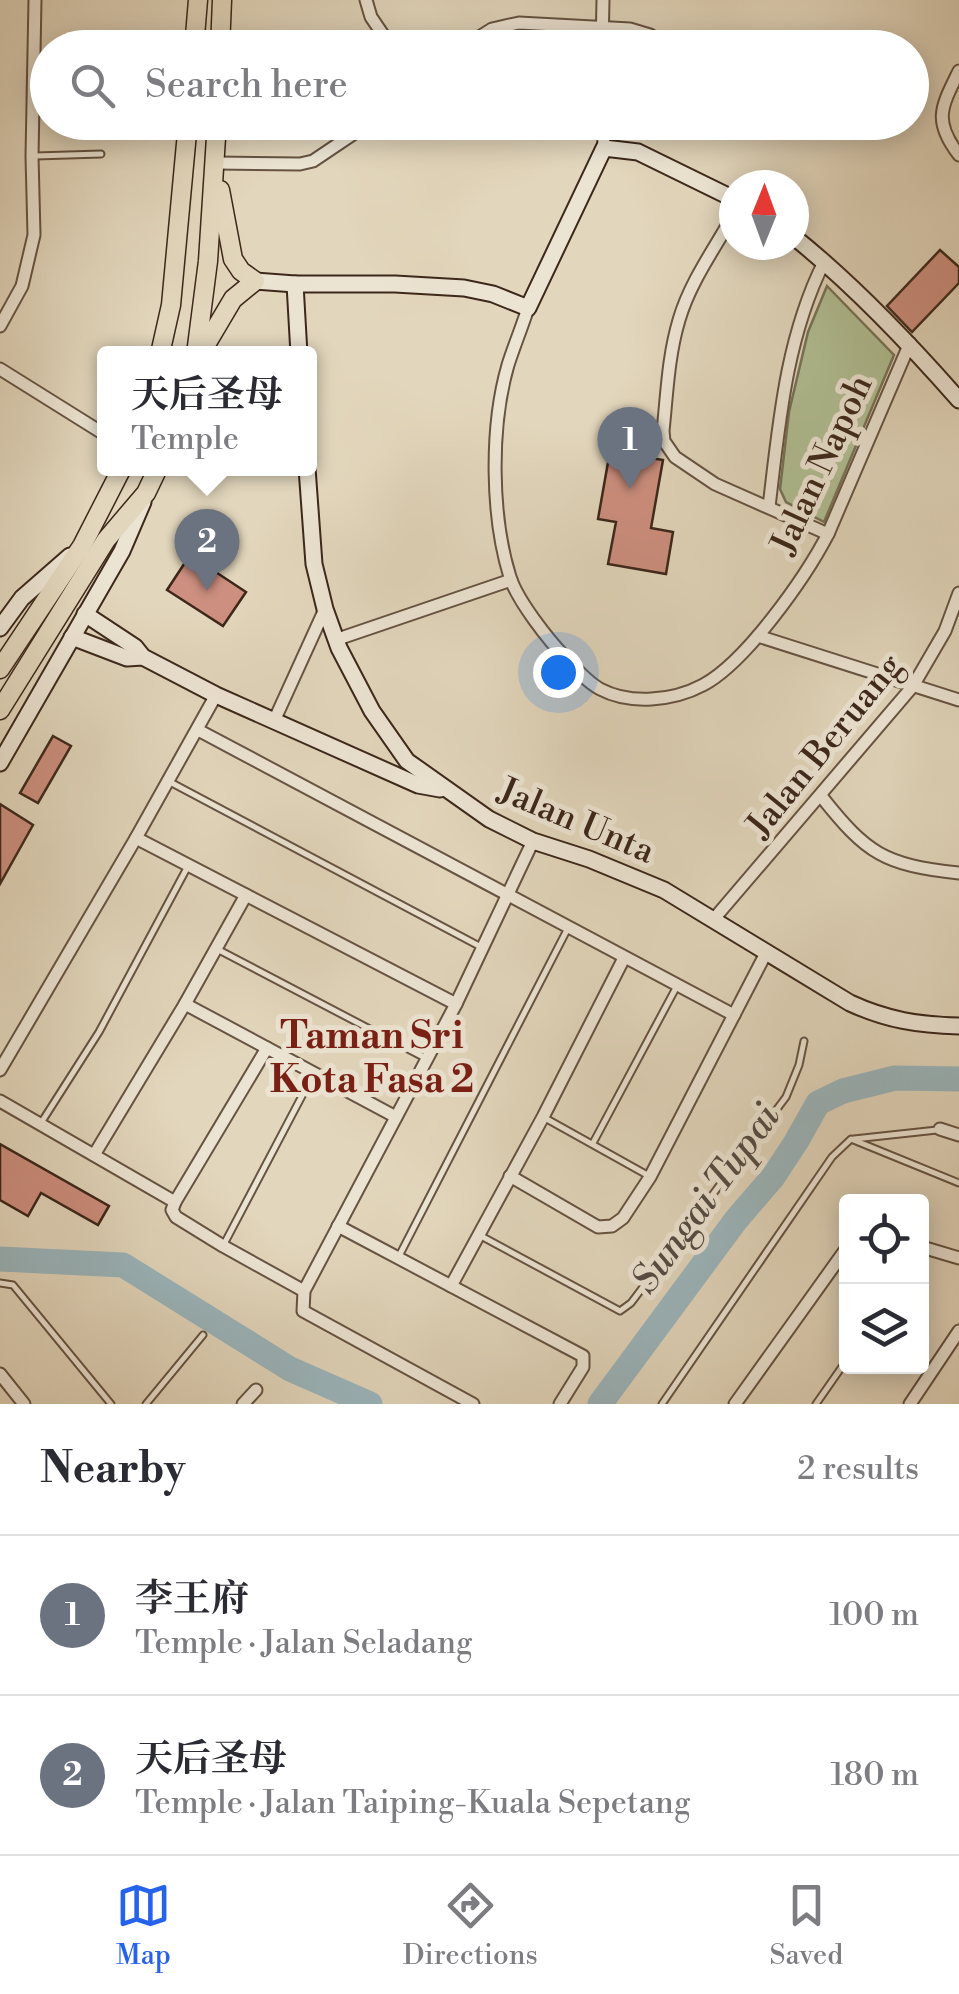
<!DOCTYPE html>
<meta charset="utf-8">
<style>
:root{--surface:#fff;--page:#f2f2f3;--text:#2b2b33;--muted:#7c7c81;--line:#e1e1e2;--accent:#2563eb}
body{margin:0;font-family:"Libre Bodoni","Noto Serif SC",serif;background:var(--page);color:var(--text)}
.controls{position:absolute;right:30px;bottom:30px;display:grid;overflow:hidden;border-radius:10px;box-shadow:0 5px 25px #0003}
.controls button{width:90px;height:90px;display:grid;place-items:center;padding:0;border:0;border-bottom:2px solid var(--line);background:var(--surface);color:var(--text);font:50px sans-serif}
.compass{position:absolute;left:719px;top:170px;width:90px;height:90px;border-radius:50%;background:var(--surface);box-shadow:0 5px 25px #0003;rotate:1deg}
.you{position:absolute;left:558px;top:672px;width:35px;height:35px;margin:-25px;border:8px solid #fff;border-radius:50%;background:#1a73e8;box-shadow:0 0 0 15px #1a73e833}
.badge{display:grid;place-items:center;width:65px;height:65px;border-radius:50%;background:var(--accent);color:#fff;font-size:32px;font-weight:700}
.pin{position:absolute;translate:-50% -82px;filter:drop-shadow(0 2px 5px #0008)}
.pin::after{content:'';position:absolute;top:52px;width:35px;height:30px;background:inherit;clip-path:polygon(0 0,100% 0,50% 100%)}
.popup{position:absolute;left:97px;top:346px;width:220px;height:130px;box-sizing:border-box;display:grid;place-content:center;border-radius:10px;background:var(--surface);filter:drop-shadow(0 2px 8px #0005);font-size:32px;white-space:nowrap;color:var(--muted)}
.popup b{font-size:38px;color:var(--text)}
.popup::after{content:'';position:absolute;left:50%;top:100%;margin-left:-20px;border:20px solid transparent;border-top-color:var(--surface)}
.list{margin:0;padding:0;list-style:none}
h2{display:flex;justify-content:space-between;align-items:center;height:130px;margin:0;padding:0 40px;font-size:42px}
h2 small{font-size:32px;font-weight:400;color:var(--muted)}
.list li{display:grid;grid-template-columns:65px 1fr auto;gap:30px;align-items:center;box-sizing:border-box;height:160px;padding:0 40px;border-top:2px solid var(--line)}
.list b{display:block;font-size:38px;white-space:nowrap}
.list p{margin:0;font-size:32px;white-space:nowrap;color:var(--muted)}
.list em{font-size:32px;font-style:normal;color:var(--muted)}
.icon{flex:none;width:55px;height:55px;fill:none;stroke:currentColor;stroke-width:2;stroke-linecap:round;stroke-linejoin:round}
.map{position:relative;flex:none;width:959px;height:1404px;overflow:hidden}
.search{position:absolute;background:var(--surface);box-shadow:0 5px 25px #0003;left:30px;right:30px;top:30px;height:110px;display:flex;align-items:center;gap:25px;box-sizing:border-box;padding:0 35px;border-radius:55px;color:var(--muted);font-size:38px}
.sheet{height:450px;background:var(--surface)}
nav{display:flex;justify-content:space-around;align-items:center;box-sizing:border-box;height:140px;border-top:2px solid var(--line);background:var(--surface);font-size:28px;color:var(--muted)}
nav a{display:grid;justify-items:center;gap:5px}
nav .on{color:var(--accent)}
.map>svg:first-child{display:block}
.green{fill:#b0be93;stroke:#767256;stroke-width:2.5}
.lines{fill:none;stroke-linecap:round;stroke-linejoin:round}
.river{stroke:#9bb6bd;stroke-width:25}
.building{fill:#cd8f7f;stroke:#3c271a;stroke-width:2.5}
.lane-casing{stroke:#665342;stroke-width:9}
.street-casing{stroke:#665342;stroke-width:15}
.secondary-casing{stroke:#3c271a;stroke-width:19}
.primary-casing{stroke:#3c271a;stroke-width:21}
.lane{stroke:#ece4d3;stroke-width:5}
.street{stroke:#ece4d3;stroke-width:11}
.secondary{stroke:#ece4d3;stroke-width:15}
.primary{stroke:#e2d6bc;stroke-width:18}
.labels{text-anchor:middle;stroke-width:10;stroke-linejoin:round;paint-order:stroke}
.street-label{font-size:35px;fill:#3c271a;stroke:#ece4d3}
.neighbourhood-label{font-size:38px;font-weight:bold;fill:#7a1f14;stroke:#ece4d3}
.water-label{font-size:38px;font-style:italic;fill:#544b43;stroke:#ece4d3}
</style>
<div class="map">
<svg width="959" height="1404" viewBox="0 0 959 1404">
<rect width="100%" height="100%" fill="#e2d6bc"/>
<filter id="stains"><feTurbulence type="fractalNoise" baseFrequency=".002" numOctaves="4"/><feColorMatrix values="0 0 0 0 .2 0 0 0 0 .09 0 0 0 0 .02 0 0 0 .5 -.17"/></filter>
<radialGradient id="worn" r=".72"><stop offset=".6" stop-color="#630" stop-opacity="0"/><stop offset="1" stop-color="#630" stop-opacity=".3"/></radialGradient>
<path class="green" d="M827,286L894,355L824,522L786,502L780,489L789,412L808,332Z"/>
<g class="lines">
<g class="river">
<path d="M0,1259L123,1265L290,1369L370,1404"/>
<path d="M600,1404L736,1220L773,1177L796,1142L818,1103L843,1091L895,1078L959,1079"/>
</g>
</g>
<g class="building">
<path d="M940,250L959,267V283L912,332L887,306Z"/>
<path d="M610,451L663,460L651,528L673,532L666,574L608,564L616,522L598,519Z"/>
<path d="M190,555L246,592L223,626L167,590Z"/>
<path d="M53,736L71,746L38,803L20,793Z"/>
<path d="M0,804L33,825L0,884Z"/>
<path d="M0,1144L109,1206L98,1225L41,1193L28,1216L0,1200Z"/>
</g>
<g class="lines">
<g class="lane-casing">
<g id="lane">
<path d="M35,156L101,154"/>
<path d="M170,782L481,947"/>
<path d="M217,949L427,1059"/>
<path d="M545,1118L649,1176"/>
<path d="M41,1123L99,1032L187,868"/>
<path d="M854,1139L937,1130"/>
<path d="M593,1143L677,986"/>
<path d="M481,1236L620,1311L631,1303L786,1097L799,1065L804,1041"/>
<path d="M223,1246L313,1075"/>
<path d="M398,1258L567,930"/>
<path d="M0,1283L13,1285L111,1404"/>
<path d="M146,1404L203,1335"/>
<path d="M662,1404L832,1157L851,1139L959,1183"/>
<path d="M816,1404L846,1361"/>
</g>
</g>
<g class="street-casing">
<g id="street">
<path d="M366,0L371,17L392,48"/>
<path d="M462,48L492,29L519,23L630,29L650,35L672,48"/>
<path d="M602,48L603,0"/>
<path d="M959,71C942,106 932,120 959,155"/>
<path d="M603,122L604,148"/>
<path d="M216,163L300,164L313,161L371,122"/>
<path d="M734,214C715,248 690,282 679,320C668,357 667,394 663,431L664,441L675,457L715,484L828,534"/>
<path d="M528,308C522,327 514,346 508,365C490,427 491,516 510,577C517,600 549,641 566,658C576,669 587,682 600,689C630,705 673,701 703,685C746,662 805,578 828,534L910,343"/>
<path d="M0,326L22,286L34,235L32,156L35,0"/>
<path d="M0,369L104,434"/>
<path d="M769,507C779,423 786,338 824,262"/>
<path d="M758,636L959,700"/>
<path d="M335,640L511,580"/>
<path d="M274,721L325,609"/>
<path d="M198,730L734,1015"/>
<path d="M821,796C867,854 884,865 959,873"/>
<path d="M136,838L456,1004"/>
<path d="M713,920L913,686L945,631L959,593"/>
<path d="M185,1004L396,1117"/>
<path d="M0,1070L136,838L216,695"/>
<path d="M0,1101L175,1202L172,1210L176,1217L223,1246L304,1291"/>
<path d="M940,1129L959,1135"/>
<path d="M94,1155L185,1004L246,895"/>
<path d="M510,1176L598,1227L612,1226L623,1218L650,1177L766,953"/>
<path d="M175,1202L267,1048"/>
<path d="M338,1226L583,1356V1367L560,1404"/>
<path d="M922,1247L959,1258"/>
<path d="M451,1286L543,1117L624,958"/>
<path d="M0,1374L24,1404"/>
<path d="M243,1404L256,1390"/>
<path d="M473,1404L303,1311L304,1291L456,1004L533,841"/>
<path d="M735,1404L846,1249"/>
<path d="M910,1404L959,1331"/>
</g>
</g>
<g class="secondary-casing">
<g id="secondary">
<path d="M794,237C854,285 908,342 959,400"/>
<path d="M255,281L295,284H395L464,288L493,294L528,308L604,148L638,152L734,199"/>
<path d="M295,284L299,354"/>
<path d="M307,468L314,564L325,609L339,648L372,711L407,761L489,819L533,841L589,859L664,890L850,1003C887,1020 918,1025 959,1026"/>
<path d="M85,614L135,647L143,657L216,695L418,785L440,789"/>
<path d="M0,628L22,598L70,556"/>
<path d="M72,637L127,658L143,657"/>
<path d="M0,763L122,551L143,502"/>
</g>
</g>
<g class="primary-casing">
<g id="primary">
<path d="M194,48L198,0"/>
<path d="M220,48L222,0"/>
<path d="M201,353L233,299L255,281L241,271L233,259L220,190"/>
<path d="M160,354L171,305L188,122"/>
<path d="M196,354L208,261L217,122"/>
<path d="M0,669L82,546L122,468"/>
<path d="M0,710L106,540L146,493L158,468"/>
</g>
</g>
<use href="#lane" class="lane"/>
<use href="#street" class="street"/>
<use href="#secondary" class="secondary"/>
<use href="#primary" class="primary"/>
</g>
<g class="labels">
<g class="street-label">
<text transform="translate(821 464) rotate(-65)" y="12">Jalan Napoh</text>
<text transform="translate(824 745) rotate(-51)" y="12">Jalan Beruang</text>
<text transform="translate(577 820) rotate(23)" y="12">Jalan Unta</text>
</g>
<g class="neighbourhood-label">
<text x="372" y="1048">Taman Sri<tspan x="372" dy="44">Kota Fasa 2</tspan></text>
</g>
<g class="water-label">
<text transform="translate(705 1198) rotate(-54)" y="13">Sungai Tupai</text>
</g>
</g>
<rect width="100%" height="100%" filter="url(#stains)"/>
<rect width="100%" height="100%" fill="url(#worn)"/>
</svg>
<div class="controls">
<button><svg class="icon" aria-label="locate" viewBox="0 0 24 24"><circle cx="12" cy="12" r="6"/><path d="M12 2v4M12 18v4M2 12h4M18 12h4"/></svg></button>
<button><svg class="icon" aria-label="layers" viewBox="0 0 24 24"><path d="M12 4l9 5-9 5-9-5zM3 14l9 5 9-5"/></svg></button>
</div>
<svg class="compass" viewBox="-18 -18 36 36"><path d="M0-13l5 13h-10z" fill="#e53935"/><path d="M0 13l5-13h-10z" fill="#7c7c81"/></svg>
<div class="you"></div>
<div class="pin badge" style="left:630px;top:489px;background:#6b7280">1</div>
<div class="pin badge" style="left:207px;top:591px;background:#6b7280">2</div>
<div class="popup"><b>天后圣母</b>Temple</div>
<div class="search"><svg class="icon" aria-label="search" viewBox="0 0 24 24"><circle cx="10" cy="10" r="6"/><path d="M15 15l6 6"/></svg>Search here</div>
</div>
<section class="sheet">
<h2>Nearby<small>2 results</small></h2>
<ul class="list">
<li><span class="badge" style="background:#6b7280">1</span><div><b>李王府</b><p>Temple · Jalan Seladang</p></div><em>100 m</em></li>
<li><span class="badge" style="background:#6b7280">2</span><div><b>天后圣母</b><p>Temple · Jalan Taiping-Kuala Sepetang</p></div><em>180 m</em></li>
</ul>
</section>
<nav>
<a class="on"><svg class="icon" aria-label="map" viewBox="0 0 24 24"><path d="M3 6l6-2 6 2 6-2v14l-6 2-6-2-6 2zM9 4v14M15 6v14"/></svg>Map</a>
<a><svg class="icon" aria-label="directions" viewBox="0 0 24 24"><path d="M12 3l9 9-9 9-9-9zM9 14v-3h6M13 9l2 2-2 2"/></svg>Directions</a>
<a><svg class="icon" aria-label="saved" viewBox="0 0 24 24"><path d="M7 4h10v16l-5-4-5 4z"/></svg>Saved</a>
</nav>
